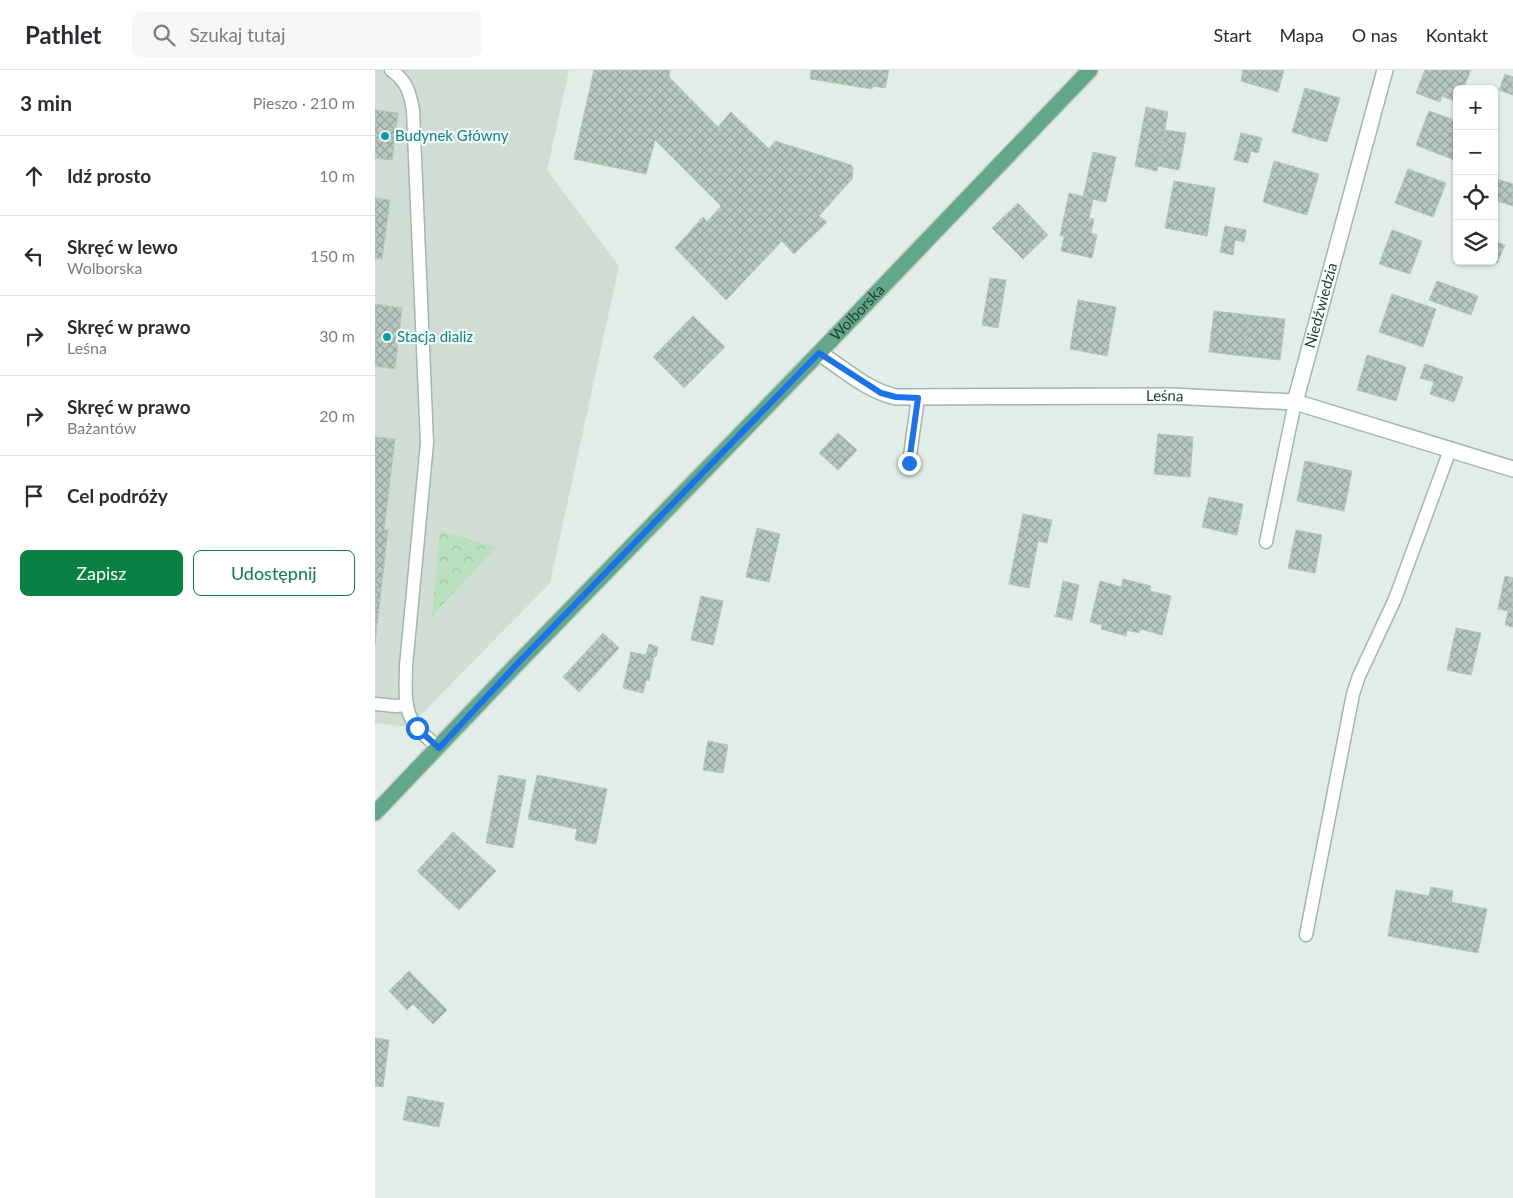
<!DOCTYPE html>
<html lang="pl">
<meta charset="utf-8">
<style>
:root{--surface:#fff;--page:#f7f7f7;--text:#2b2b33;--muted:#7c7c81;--line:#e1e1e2;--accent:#0b8043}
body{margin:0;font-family:Lato,sans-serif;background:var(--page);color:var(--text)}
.controls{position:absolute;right:15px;top:15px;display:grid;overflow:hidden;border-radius:8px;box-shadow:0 1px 4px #0004}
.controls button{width:45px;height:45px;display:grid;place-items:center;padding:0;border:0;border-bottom:1px solid var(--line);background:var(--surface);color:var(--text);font:25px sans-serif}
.stop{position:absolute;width:15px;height:15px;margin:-11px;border:4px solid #1a73e8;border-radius:50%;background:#fff}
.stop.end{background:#1a73e8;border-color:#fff;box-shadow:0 1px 5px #0008}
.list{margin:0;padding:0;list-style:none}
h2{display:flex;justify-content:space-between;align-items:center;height:65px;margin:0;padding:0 20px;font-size:21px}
h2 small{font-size:16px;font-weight:400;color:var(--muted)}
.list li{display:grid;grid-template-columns:32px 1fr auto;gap:15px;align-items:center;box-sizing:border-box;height:80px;padding:0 20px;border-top:1px solid var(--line)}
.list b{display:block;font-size:19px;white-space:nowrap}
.list p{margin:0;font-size:16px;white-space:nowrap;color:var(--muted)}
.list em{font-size:16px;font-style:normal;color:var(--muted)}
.actions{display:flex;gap:10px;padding:15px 20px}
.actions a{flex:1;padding:11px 0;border:1px solid var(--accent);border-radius:8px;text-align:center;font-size:18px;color:var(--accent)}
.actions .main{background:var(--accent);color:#fff}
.icon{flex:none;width:28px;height:28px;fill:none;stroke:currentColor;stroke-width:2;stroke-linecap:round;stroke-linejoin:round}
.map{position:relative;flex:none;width:1138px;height:1128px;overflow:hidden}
header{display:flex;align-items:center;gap:30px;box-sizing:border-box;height:70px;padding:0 25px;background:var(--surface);border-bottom:1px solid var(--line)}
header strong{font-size:24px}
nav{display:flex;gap:28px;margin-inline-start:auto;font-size:18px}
.search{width:350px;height:45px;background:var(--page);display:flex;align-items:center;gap:12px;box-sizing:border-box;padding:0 18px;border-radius:8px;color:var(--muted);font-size:19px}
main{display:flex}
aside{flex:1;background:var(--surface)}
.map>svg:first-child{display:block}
.built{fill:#cfddd5}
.forest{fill:url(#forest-crowns)}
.building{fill:url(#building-cross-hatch);stroke:#b3c7bc}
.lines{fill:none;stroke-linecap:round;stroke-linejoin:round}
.lane-casing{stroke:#a3b6ad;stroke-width:15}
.street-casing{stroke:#a3b6ad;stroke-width:18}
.primary-casing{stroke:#c1cac6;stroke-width:18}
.lane{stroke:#fff;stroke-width:12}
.street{stroke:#fff;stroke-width:15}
.primary{stroke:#62a78b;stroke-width:15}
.route{stroke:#1a73e8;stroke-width:6}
.culture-dot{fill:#0f9aa8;stroke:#f2f9f5;stroke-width:2}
.labels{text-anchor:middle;stroke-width:4.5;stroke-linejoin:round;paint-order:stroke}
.culture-label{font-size:15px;fill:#0d838f;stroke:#f2f9f5;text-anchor:start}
.street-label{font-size:15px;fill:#204033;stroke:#f2f9f5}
</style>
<header>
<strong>Pathlet</strong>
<div class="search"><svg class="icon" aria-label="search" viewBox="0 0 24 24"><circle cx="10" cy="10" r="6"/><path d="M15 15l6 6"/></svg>Szukaj tutaj</div>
<nav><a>Start</a><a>Mapa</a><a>O nas</a><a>Kontakt</a></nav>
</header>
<main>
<aside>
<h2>3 min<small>Pieszo · 210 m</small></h2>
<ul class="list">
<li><svg class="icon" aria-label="ahead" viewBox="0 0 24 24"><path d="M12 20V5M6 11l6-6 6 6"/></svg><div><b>Idź prosto</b></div><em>10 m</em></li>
<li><svg class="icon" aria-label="left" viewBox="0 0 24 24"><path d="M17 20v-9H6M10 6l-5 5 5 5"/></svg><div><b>Skręć w lewo</b><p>Wolborska</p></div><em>150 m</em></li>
<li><svg class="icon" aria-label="right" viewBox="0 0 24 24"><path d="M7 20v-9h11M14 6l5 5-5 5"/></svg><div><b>Skręć w prawo</b><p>Leśna</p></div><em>30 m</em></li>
<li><svg class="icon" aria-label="right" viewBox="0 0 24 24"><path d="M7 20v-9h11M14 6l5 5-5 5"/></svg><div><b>Skręć w prawo</b><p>Bażantów</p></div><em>20 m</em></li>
<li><svg class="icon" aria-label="arrive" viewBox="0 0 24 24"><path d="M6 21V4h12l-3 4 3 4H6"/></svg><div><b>Cel podróży</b></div></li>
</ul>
<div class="actions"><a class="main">Zapisz</a><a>Udostępnij</a></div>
</aside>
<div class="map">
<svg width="1138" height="1128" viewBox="0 0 1138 1128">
<defs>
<pattern id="forest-crowns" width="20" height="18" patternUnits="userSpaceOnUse" patternTransform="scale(1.25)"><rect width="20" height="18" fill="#b8e0bd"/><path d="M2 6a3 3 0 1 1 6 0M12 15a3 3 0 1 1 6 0" fill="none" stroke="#9ec1a3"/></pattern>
<pattern id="building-cross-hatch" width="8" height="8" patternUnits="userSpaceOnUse" patternTransform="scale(1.25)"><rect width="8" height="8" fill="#b6c8bf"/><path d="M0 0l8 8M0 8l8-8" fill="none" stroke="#94a49c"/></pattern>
</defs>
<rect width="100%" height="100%" fill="#e1ede6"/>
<path class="built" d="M0,0H194L172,100L244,196L175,513L34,657L0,653Z"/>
<path class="forest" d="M65,461L121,477L57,546Z"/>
<g class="building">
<path d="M219,0H295L294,7L343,57L356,42L394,79L400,71L476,95L478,98L477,109L444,146L452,152L419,184L407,171L351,230L300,178L328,147L332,152L346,136L280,70L271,104L199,89Z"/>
<path d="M436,0H514L510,18L498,16L497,19L435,9Z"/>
<path d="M868,0H909L903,22L866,11Z"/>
<path d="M1050,0H1096L1088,19H1082V32L1067,26L1065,32L1041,23Z"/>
<path d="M1130,4L1138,7V25L1124,20Z"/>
<path d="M930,18L965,28L952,72L917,62Z"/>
<path d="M771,37L793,42L782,101L760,96Z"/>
<path d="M0,40L23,43L17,90L0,88Z"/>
<path d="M1054,41L1082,51V82L1079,90L1041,75Z"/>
<path d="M790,60L811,63L804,100L783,96Z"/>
<path d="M866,63L887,68L883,83L876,81L873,93L859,90Z"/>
<path d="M718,82L741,87L731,132L708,127Z"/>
<path d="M899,91L944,104L932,145L888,132Z"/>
<path d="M1033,99L1071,113L1058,147L1020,133Z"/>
<path d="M1119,108L1138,114V136L1119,130Z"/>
<path d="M799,111L840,118L832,166L790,158Z"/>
<path d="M694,123L718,129L714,148L719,149L716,163L722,165L717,188L686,181L689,166H685Z"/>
<path d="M0,128L15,130L7,189L0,188Z"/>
<path d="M643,133L673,165L648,189L617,158Z"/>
<path d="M850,156L871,160L869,172L860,170L858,185L845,182Z"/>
<path d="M1017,160L1047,171L1035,204L1004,194Z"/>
<path d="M1119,171L1130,175L1122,193L1118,191H1119Z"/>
<path d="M615,208L631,210L623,258L607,255Z"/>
<path d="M1062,211L1103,226L1096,245L1054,230Z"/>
<path d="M1017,224L1061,239L1048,277L1004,262Z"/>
<path d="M703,230L741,237L732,286L695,279Z"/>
<path d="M0,234L27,238L20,299L0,296Z"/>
<path d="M839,241L874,245L869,286L834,282Z"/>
<path d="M874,245L910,249L905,290L869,286Z"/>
<path d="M318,246L350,277L309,318L278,287Z"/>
<path d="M992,285L1031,297L1021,331L982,320Z"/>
<path d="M1050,294L1088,307L1079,332L1055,324L1059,312L1045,308Z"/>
<path d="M463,363L482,380L463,400L444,383Z"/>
<path d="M783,364L818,367L815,407L779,404Z"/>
<path d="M0,367L20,369L9,460H13L0,574Z"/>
<path d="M930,391L977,401L969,441L922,431Z"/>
<path d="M834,427L868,434L862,465L827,457Z"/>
<path d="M648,444L677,450L672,473L663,471L654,518L634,514Z"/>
<path d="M382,458L405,464L394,512L371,507Z"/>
<path d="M921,460L947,465L940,503L913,498Z"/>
<path d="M1130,506L1138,508V557L1130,555L1133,541L1123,539Z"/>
<path d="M748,509L776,516L775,521L796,526L787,565L765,559L764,563L752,560L751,566L726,559L727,555L715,552L725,511L746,517Z"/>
<path d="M688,511L704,515L697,550L679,546L681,545Z"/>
<path d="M326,526L348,531L338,575L316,570Z"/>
<path d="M1081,558L1106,563L1096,605L1072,600Z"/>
<path d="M228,563L244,578L204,622L188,607Z"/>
<path d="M274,574L283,577L281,587L279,586L274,611L271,610L268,623L248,618L256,582L271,585Z"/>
<path d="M333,671L353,675L348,703L328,700Z"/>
<path d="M124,705L151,710L138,778L111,773Z"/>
<path d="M162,705L232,719L221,774L200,770L202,759L153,749Z"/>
<path d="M78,762L121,801L84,840L42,801Z"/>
<path d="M1056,817L1078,821L1076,832L1112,839L1103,883L1013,866L1021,820L1054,826Z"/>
<path d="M34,901L72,940L58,954L38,934L32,940L14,921Z"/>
<path d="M0,968L14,970L8,1017L0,1016Z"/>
<path d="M33,1026L69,1033L64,1057L28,1050Z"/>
</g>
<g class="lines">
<g class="lane-casing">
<g id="lane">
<path d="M16,0C32,11 35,23 38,40L52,373L31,596C31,614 28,636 38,652C44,662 55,670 64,678"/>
<path d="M534,393L543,328"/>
<path d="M891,472L920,332"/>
<path d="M0,634L20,636L32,635"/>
<path d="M931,865L978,624L984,606L1020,529L1075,380"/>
</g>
</g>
<g class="street-casing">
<g id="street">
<path id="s1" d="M444,283C468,298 492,321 521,327L796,326L920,332L1138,399"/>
<path id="s2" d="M920,332L1010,0"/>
</g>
</g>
<g class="primary-casing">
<g id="primary">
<path id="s3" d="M0,743L143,593L444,283L715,0"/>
</g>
</g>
<use href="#lane" class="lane"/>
<use href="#street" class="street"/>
<use href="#primary" class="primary"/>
</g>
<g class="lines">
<path class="route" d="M42,658L64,678L143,593L444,283L506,323L521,327L543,328L534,393"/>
</g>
<g class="culture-dot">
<circle cx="10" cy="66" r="5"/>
<circle cx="12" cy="267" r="5"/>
</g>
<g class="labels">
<g class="culture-label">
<text x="20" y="71">Budynek Główny</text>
<text x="22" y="272">Stacja dializ</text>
</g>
<g class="street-label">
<text dy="5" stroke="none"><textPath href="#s2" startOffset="100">Niedźwiedzia</textPath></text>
<text dy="5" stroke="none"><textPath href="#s3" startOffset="695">Wolborska</textPath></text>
<text dy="5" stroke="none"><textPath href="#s1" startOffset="358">Leśna</textPath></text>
</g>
</g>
</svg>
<div class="controls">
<button>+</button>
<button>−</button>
<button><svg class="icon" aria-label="locate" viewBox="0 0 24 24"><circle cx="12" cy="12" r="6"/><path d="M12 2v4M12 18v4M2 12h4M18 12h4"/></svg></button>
<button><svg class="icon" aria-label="layers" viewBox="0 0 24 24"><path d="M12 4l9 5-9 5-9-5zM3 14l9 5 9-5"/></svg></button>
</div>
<div class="stop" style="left:42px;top:658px"></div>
<div class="stop end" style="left:534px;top:393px"></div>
</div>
</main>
